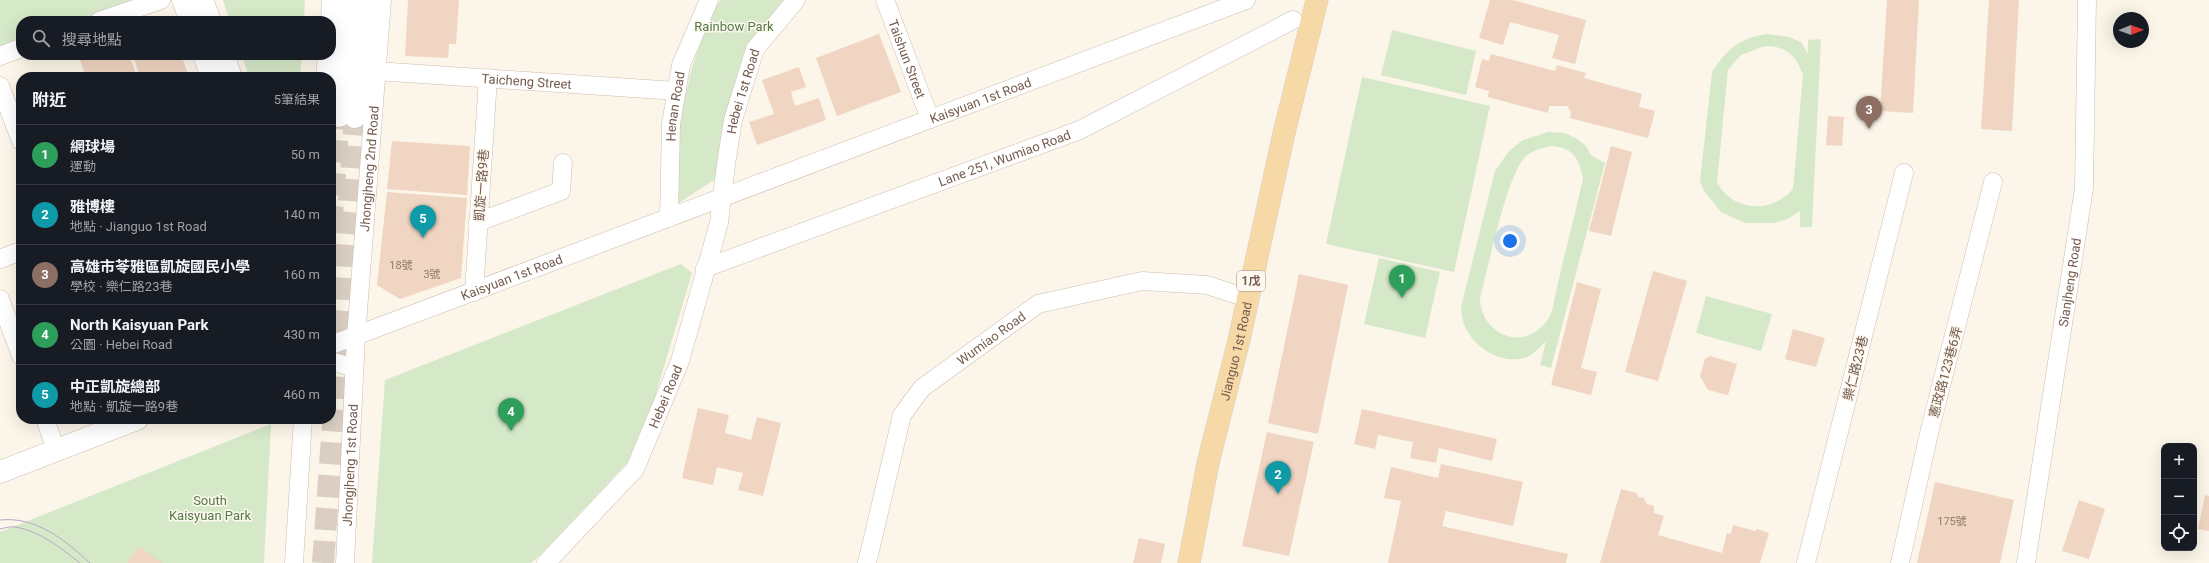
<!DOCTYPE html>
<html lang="zh-TW">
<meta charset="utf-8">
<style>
:root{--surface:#171b24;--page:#242831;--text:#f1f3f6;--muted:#9ea1a6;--line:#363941;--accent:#df7555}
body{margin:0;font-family:Roboto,"Noto Sans TC",sans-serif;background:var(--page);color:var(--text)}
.controls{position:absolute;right:12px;bottom:12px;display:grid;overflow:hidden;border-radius:8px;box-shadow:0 4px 16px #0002}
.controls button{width:36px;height:36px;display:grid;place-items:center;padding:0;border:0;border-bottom:1px solid var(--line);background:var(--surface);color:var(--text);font:20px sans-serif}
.compass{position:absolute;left:2113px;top:12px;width:36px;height:36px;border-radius:50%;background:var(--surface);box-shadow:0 4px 16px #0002;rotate:89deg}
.you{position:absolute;left:1510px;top:241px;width:14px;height:14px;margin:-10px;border:3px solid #fff;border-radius:50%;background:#1a73e8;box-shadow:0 0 0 6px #1a73e833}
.badge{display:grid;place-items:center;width:26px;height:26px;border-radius:50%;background:var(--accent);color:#fff;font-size:13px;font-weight:700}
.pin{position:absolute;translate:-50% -33px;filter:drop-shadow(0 1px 2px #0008)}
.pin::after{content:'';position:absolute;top:21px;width:14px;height:12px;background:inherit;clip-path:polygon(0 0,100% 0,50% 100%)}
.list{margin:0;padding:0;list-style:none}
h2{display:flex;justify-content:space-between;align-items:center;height:52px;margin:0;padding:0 16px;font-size:17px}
h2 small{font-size:13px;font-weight:400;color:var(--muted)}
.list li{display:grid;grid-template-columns:26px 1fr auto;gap:12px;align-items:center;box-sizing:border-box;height:60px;padding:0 16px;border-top:1px solid var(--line)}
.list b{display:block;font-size:15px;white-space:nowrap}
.list p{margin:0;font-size:13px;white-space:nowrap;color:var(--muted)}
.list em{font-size:13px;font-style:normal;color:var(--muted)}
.icon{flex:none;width:22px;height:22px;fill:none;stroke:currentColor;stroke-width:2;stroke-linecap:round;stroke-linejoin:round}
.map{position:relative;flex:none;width:2209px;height:563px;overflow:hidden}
.search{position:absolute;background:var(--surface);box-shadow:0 4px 16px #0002;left:16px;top:16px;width:320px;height:44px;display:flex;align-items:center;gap:10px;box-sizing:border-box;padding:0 14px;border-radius:16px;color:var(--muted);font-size:15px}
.panel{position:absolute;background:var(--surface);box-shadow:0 4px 16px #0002;left:16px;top:72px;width:320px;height:352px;border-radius:16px}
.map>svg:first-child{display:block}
.green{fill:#d5e9c8;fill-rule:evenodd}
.building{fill:#f0d5c2}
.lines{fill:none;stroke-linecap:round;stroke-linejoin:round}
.tertiary-tunnel{stroke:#dacfc2;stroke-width:22;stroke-dasharray:22 11;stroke-linecap:butt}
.minor-casing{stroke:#cdbdb0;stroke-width:19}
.tertiary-casing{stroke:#cdbdb0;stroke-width:23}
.primary-casing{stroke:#d8d1cd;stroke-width:23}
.minor{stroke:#fff;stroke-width:18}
.tertiary{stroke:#fff;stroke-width:22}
.primary{stroke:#f6d9a6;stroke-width:22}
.tram{stroke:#b8a7c6;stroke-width:1}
.labels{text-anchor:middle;stroke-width:3;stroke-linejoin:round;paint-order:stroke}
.number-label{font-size:11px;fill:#947a6b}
.shield{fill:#fef9f0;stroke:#9e8b7f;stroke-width:1}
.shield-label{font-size:12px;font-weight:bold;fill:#755c4e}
.park-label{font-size:13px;fill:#557a46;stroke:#fef9f0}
.street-label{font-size:13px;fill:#755c4e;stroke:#fef9f0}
</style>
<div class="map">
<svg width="2209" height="563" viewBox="0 0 2209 563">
<rect width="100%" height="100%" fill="#fcf5e9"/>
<g class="green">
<path d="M0,0H144L86,21H21V45L0,52Z"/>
<path d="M223,0H305L304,21H230Z"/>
<path d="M721,0H783L767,20L736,79L717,178L677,204L679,124L692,67L713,10Z"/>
<path d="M1392,30L1476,51L1466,95L1381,75Z"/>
<path d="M1766,34L1789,37L1801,42L1808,54V40L1821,39L1812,227H1800V211L1788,219L1775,223H1745L1721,212L1704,191L1700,181L1712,72C1727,49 1739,39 1766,34ZM1765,46C1786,46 1796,55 1803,75L1793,189C1772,214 1732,212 1717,182L1728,70L1741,55Z"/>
<path d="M242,55H302L300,77H249Z"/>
<path d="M1362,77L1490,106L1454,272L1326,244Z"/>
<path d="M1548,132L1564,133L1576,138L1586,146L1591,155L1605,163L1551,368L1540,365L1546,342C1540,346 1535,353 1529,356C1505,367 1474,349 1465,326C1462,320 1462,313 1461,307L1495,171L1509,151L1523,140ZM1551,146C1573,147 1580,160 1583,179C1575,214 1566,248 1558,283C1555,293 1554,309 1549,318C1527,353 1481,337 1480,298C1488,269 1507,173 1526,156C1533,150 1542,148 1551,146Z"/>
<path d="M1379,258L1440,272L1425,338L1364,324Z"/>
<path d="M681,264L692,273L654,400L627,463L539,556L531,563H372L385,380Z"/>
<path d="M1706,296L1772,314L1761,351L1696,333Z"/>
<path d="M271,424L264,563H0V532Z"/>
</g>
<g class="building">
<path d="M408,0H459L456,44H449L448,58L405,56Z"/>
<path d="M1490,0H1512L1586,20L1575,64L1552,58L1559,35L1510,22L1503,45L1479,38Z"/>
<path d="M1887,0H1919L1913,113L1880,111Z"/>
<path d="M1989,0H2019L2012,131L1981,129Z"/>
<path d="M167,16L169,21H151Z"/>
<path d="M879,34L901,92L837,116L816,58Z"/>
<path d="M1491,54L1555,71L1557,65L1586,73L1584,78L1642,94L1639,107L1655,111L1648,138L1570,118L1571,112L1567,106H1549L1548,113L1488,97L1489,91L1475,87L1482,59L1489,61Z"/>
<path d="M78,55H129L137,77H86Z"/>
<path d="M133,55H181L189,77H140Z"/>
<path d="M799,67L806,87L791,92L795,106L819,98L826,120L757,145L749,122L774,114L762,80Z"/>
<path d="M1828,116L1844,117L1842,146L1826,145Z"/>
<path d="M392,141L470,146L467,195L387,189Z"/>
<path d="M1611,146L1632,152L1611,236L1589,231Z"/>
<path d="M387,192L467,198L461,278L400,299L377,285Z"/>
<path d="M1653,271L1687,281L1658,381L1625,372Z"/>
<path d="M1299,274L1348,285L1318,434L1268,423Z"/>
<path d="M1577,282L1601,289L1581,368L1597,372L1591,395L1551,385Z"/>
<path d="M1793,329L1825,338L1816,367L1785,359Z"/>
<path d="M1710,356L1737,364L1728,395L1708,390L1700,376L1705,359Z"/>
<path d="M698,408L729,415L725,433L751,440L757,417L781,423L763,496L738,490L743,473L717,467L713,485L682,478Z"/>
<path d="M1362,409L1497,439L1492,461L1439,448L1436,463L1410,458L1413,442L1378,435L1375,449L1354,444Z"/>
<path d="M1267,432L1314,442L1289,556L1242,546Z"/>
<path d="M1441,464L1523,482L1513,526L1446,511L1442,526L1568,554L1566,563H1388L1401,501L1384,498L1391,467L1438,478Z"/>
<path d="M1935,482L2014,500L2000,563H1917Z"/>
<path d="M1621,489L1636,493L1639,498L1643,497L1647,504L1654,506V513L1664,516L1658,535L1722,553L1727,533L1731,534L1733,525L1755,531L1757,529L1769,533L1760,563H1600Z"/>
<path d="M2205,495L2209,496V531L2198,529Z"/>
<path d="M2079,500L2105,509L2089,559L2062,551Z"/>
<path d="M1139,538L1165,544L1161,563H1133Z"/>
<path d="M139,546L162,563H127Z"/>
</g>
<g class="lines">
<g class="tertiary-tunnel">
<path d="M331,228L339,116"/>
<path d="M323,563L355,117"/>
</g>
<g class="minor-casing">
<g id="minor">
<path id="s1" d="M885,0L930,119"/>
<path d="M99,21L161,0"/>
<path d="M330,21L331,0"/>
<path d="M0,56L21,48"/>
<path id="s2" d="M376,71L677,91"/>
<path d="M325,77L327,55"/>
<path d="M0,86L21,141"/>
<path id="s3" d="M669,218L671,124L681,65L709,0"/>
<path d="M478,222L561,191L563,163"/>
<path d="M0,259L21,251"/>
<path id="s4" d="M705,268L1080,130L1293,20"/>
<path d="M474,292L488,78"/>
<path d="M0,299L21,356"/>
<path id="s5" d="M331,345L1246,0"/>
<path d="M331,361L354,368"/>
<path d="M45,419L56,450"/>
<path d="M294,563L303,419"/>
<path id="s6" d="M345,563L356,337L382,0"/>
<path id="s7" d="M546,563L635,469L680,361L719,223L726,164L733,120L755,49L796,0"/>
<path id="s8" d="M867,563L902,415L922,388L1038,304L1142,281L1207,285L1247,298"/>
<path d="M1806,563L1904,173"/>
<path d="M1900,563L1930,429L1993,182"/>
<path id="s9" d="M2026,563L2084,188L2087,0"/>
</g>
</g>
<g class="tertiary-casing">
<g id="tertiary">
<path d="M183,0L191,21"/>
<path d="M202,0L210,21"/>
<path d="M204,55L212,77"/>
<path d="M223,55L231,77"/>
<path d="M339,116L345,0"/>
<path d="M355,117L363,0"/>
<path d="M0,472L137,419"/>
</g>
</g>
<g class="primary-casing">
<g id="primary">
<path id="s10" d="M1189,563L1208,463L1239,340L1284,133L1317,0"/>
</g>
</g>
<use href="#minor" class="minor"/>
<use href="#tertiary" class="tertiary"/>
<use href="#primary" class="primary"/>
<g class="tram">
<path d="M0,520C36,516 65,540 90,563"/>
<path d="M0,529C5,528 11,526 15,527C40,531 61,548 80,563"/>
</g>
</g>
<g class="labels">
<g class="number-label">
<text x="401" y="269">18號</text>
<text x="432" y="278">3號</text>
<text x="1952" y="525">175號</text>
</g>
<rect class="shield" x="1237" y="271" width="28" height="20" rx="3"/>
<g class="shield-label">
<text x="1251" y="285">1戊</text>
</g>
<g class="park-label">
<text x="734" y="31">Rainbow Park</text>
<text x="210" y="505">South<tspan x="210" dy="15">Kaisyuan Park</tspan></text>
</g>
<g class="street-label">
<text dy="5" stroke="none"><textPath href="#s1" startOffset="63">Taishun Street</textPath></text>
<text dy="5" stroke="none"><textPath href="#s2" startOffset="151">Taicheng Street</textPath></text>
<text dy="5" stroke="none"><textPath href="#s7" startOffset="524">Hebei 1st Road</textPath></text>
<text dy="5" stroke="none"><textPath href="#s5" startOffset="694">Kaisyuan 1st Road</textPath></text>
<text dy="5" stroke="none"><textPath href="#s3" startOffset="112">Henan Road</textPath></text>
<text dy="5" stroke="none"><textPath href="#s4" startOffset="319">Lane 251, Wumiao Road</textPath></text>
<text dy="5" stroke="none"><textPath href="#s6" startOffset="395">Jhongjheng 2nd Road</textPath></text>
<text transform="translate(481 185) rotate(-86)" y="5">凱旋一路9巷</text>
<text dy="5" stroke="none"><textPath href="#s5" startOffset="193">Kaisyuan 1st Road</textPath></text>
<text dy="5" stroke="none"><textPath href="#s9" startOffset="284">Sianjheng Road</textPath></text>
<text dy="5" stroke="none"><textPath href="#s8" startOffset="271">Wumiao Road</textPath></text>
<text dy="5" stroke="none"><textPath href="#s10" startOffset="217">Jianguo 1st Road</textPath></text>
<text transform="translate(1855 368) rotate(-76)" y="5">樂仁路23巷</text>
<text transform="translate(1945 372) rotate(-75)" y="5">憲政路123巷6弄</text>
<text dy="5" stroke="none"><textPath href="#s7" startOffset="208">Hebei Road</textPath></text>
<text dy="5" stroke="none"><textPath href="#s6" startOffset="98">Jhongjheng 1st Road</textPath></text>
</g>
</g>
</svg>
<div class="controls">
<button>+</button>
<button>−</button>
<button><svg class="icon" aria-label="locate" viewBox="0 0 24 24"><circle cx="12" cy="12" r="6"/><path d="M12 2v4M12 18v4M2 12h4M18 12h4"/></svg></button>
</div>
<svg class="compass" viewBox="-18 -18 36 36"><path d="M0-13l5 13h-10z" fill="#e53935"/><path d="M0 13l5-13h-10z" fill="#9ea1a6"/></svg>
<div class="you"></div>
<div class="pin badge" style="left:1402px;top:298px;background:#2e9e5b">1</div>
<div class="pin badge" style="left:1278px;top:494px;background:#0f9aa8">2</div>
<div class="pin badge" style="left:1869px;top:129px;background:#8d6e63">3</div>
<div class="pin badge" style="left:511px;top:431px;background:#2e9e5b">4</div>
<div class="pin badge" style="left:423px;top:238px;background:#0f9aa8">5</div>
<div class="search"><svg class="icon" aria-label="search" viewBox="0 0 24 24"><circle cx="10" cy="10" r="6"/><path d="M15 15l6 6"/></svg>搜尋地點</div>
<section class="panel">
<h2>附近<small>5筆結果</small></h2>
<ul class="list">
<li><span class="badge" style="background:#2e9e5b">1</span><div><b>網球場</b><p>運動</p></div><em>50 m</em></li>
<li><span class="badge" style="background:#0f9aa8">2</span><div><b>雅博樓</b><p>地點 · Jianguo 1st Road</p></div><em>140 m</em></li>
<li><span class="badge" style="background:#8d6e63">3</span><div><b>高雄市苓雅區凱旋國民小學</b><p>學校 · 樂仁路23巷</p></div><em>160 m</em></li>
<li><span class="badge" style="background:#2e9e5b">4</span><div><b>North Kaisyuan Park</b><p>公園 · Hebei Road</p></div><em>430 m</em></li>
<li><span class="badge" style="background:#0f9aa8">5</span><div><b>中正凱旋總部</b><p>地點 · 凱旋一路9巷</p></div><em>460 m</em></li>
</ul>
</section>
</div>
